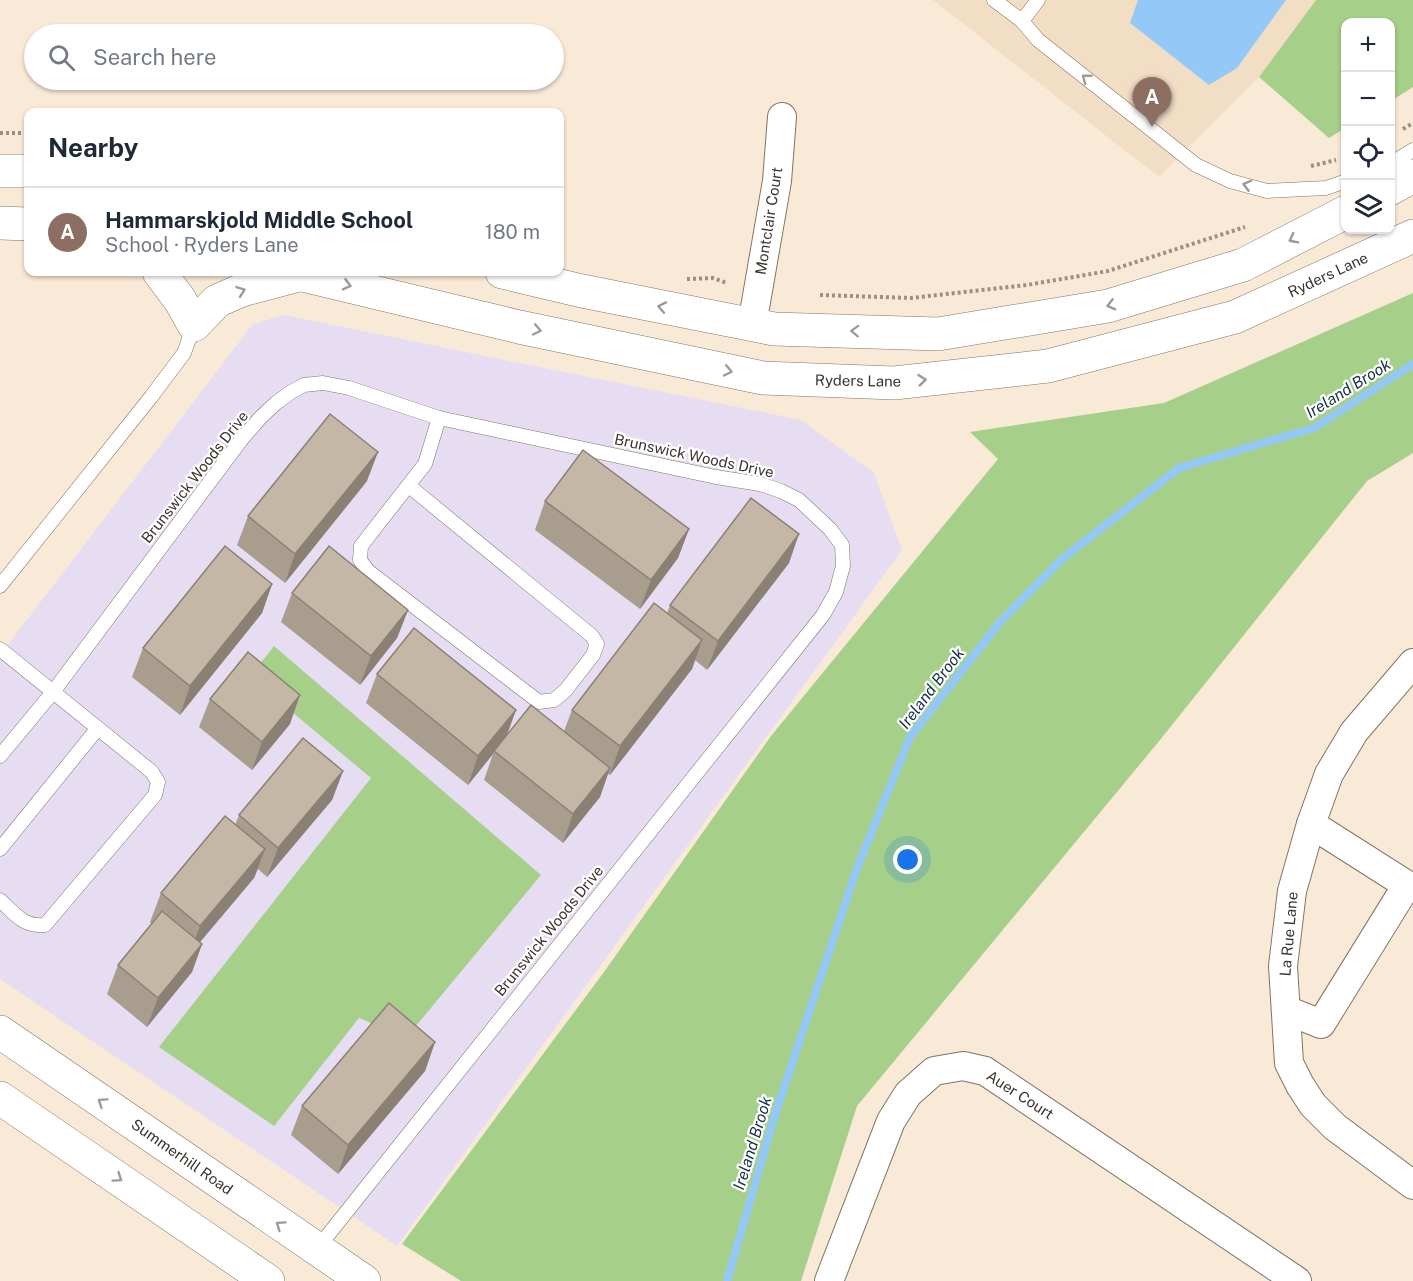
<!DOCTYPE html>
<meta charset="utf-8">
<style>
:root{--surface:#fff;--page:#f6f6f7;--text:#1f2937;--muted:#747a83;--line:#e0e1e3;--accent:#111827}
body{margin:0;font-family:"Public Sans",sans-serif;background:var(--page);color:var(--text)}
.controls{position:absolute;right:18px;top:18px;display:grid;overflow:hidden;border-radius:12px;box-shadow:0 2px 4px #0004}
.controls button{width:54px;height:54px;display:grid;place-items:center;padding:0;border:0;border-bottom:2px solid var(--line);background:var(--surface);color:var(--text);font:30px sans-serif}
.you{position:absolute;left:908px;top:860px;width:21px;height:21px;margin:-15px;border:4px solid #fff;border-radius:50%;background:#1a73e8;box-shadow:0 0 0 9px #1a73e833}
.badge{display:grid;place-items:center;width:39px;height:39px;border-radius:50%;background:var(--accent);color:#fff;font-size:20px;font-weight:700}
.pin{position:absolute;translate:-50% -50px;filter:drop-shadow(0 2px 3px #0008)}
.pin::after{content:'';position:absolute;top:32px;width:21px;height:18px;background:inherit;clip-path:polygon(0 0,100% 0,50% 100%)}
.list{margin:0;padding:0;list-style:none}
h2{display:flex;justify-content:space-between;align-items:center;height:78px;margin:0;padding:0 24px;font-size:26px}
h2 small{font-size:20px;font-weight:400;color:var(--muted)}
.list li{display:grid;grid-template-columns:39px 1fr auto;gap:18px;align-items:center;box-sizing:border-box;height:90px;padding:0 24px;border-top:2px solid var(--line)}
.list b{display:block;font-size:22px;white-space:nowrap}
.list p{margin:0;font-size:20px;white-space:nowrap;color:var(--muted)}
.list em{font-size:20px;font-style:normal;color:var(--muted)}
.icon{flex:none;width:33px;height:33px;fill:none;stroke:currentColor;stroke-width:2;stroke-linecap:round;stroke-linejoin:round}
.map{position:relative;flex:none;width:1413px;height:1281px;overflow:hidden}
.search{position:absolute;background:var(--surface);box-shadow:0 2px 4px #0004;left:24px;top:24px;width:540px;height:66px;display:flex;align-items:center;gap:15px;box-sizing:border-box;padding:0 21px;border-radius:33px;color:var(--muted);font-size:22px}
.panel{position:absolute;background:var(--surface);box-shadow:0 2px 4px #0004;left:24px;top:108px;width:540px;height:168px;border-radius:12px}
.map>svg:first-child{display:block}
.commercial{fill:#e7ddf2}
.built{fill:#f2ddc5}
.green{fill:#a6cf8a}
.water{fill:#94c9f7}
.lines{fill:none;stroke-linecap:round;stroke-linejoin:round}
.stream{stroke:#94c9f7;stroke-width:8}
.lane-casing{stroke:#827564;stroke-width:15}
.street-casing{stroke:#827564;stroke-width:30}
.secondary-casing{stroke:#827564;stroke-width:34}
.path{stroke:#9b9083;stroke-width:4;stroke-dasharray:3 3;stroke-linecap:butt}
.lane{stroke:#fff;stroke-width:14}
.street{stroke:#fff;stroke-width:28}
.secondary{stroke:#fff;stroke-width:33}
.wall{fill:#a99d8e}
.shaded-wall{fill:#8a8074}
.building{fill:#c5b7a5;stroke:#8a8074;stroke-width:1.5}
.oneway{stroke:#9d9a96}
.labels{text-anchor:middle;stroke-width:4.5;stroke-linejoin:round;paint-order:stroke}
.street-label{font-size:15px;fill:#3b352e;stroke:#fff}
.water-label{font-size:16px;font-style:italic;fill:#143047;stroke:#fff}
</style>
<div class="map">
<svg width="1413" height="1281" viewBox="0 0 1413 1281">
<rect width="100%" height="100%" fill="#f9e9d7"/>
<path class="commercial" d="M284,315L801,420L874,473L902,550L397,1246L0,979V655L253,324Z"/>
<path class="built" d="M933,0H1316L1259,77L1159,177Z"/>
<g class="green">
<path d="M1316,0H1413V87L1391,101L1390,22H1346L1345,128L1329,138L1259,77Z"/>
<path d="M1413,293V453L1367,481L1160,740L857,1106L801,1281H461L402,1244L604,972L771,736L998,459L970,432L1164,403Z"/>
<path d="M274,646L541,875L406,1038L359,1018L274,1126L159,1047L371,778L250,677Z"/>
</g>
<path class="water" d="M1138,0H1286L1237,68L1209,85L1130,23Z"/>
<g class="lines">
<path class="stream" d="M727,1281L774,1118L856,871L910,737L1000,622L1062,559L1179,468L1314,428L1413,364"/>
<g class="lane-casing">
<g id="lane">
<path d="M994,0L1022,21L1038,0"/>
<path d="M1022,21L1038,40L1196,165L1230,181L1267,191L1326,188L1346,181"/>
<path d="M1390,164L1413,150"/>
<path d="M409,486L592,636L597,644L593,655L565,691L554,700L539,702L368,571L360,560L361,546L425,464L439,418"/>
<path d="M0,586L151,397L184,353L194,325"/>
<path d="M0,649L152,772L158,782L155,795L45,925C23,927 15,914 0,900"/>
<path d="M0,756L53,692L241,440L260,418L276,403L291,392L304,385L323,383L349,388L439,418L716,477L760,484L781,491L799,500L830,529L842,545L843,566L836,592L823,615L316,1250"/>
<path d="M0,849L98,728"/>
</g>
</g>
<g class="street-casing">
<g id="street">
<path d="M752,325L777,181L782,117"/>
<path d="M1413,663L1354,732L1329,774L1311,824L1292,891L1283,966L1289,1063L1300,1085L1313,1105L1335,1127L1413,1185"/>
<path d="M1286,1010L1321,1024L1407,885L1311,824"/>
<path d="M829,1281L891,1121L908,1094L934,1071L963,1066L985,1071L1297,1281"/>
</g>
</g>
<g class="secondary-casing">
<g id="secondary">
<path d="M0,171H28"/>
<path d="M1390,189L1413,176"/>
<path d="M0,223L28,224"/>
<path d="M159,272L180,300L194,325L217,301L242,290L302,274"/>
<path d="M290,272L519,327L763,378L894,383L1048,366L1235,317L1413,236"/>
<path d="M502,272L582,291L774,329L938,334L1108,306L1243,265L1346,212"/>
<path d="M0,1032L364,1281"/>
<path d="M0,1098L268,1281"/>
</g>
</g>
<g class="path">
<path d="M1403,129L1413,123"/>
<path d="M0,133H28"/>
<path d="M1311,166L1336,160"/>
<path d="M687,279L713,278L727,283"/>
<path d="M820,295L911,298L1027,285L1108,271L1245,227"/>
</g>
<use href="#lane" class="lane"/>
<use href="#street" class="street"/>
<use href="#secondary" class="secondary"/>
</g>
<g class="wall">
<path d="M367,481L285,583L237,545L248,516Z"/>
<path d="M545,501L689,529L678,558L640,609L535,530Z"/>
<path d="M789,563L707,670L695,660L692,669L610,775L608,774L600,797L563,843L484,780L493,754L468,785L366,703L377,674L516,710L507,736L564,731L572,710L667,613L670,605Z"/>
<path d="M272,584L262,613L180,715L132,677L143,648Z"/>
<path d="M292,593L408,610L397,638L360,685L281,622Z"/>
<path d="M210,699L290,724L252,770L199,727Z"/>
<path d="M343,771L332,800L267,877L258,869L254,878L200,942L202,944L192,972L147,1027L107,994L118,965L152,924L150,922L161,893L235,825L239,815Z"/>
<path d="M435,1042L425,1071L338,1174L291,1135L302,1106Z"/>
</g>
<g class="shaded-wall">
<path d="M378,452L367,481L285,583L295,554Z"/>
<path d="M689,529L678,558L640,609L651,580Z"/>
<path d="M799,534L789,563L707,670L718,641Z"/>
<path d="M272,584L262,613L180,715L190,686Z"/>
<path d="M408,610L397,638L360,685L371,656Z"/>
<path d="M702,640L692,669L610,775L620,746Z"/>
<path d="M300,695L290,724L252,770L262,742Z"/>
<path d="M516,710L505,739L494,751L493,754L468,785L478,756Z"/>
<path d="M610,768L600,797L563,843L573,814Z"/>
<path d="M343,771L332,800L267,877L278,848Z"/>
<path d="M265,849L254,878L189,955L200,926Z"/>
<path d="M202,944L192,972L147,1027L158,998Z"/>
<path d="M435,1042L425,1071L338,1174L348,1145Z"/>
</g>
<g class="building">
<path d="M330,414L378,452L295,554L248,516Z"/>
<path d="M583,450L689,529L651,580L545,501Z"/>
<path d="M751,498L799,534L718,641L670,605Z"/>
<path d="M225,546L272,584L190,686L143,648Z"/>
<path d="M329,546L408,610L371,656L292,593Z"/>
<path d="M654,603L702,640L620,746L572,710Z"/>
<path d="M414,628L516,710L478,756L377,674Z"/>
<path d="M248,652L300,695L262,742L210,699Z"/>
<path d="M531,705L610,768L573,814L494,751Z"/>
<path d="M303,738L343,771L278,848L239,815Z"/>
<path d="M225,816L265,849L200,926L161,893Z"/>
<path d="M162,911L202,944L158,998L118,965Z"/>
<path d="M389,1003L435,1042L348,1145L302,1106Z"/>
</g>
<defs><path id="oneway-chevron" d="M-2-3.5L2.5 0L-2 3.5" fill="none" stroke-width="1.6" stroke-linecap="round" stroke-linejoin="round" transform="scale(1.5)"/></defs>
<g class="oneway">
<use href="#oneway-chevron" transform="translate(1086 78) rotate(-142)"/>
<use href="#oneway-chevron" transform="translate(1247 185) rotate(-165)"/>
<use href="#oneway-chevron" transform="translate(1293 239) rotate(153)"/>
<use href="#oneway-chevron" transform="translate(347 285) rotate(14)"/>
<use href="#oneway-chevron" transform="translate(241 291) rotate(-20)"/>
<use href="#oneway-chevron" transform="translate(1111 305) rotate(166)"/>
<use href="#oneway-chevron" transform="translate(662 307) rotate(-169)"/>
<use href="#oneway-chevron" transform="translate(537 330) rotate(12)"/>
<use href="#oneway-chevron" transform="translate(855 331) rotate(-178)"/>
<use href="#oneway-chevron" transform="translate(728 371) rotate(12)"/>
<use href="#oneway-chevron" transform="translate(922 380) rotate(-6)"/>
<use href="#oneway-chevron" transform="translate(102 1102) rotate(-145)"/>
<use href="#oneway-chevron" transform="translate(118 1178) rotate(34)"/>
<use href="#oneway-chevron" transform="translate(280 1225) rotate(-145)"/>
</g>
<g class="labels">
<g class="street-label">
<text transform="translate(769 221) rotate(-81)" y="5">Montclair Court</text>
<text transform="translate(1328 275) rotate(-25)" y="5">Ryders Lane</text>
<text transform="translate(858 381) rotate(1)" y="5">Ryders Lane</text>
<text transform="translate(694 456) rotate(12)" y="5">Brunswick Woods Drive</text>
<text transform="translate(195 477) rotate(-52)" y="5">Brunswick Woods Drive</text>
<text transform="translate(549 931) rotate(-51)" y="5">Brunswick Woods Drive</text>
<text transform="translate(1289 934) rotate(-85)" y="5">La Rue Lane</text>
<text transform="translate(1020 1095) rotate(33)" y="5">Auer Court</text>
<text transform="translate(182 1157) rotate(35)" y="5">Summerhill Road</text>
</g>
<g class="water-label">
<text transform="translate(1348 388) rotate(-32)" y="6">Ireland Brook</text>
<text transform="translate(931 688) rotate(-53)" y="6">Ireland Brook</text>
<text transform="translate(752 1143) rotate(-73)" y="6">Ireland Brook</text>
</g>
</g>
</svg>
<div class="controls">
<button>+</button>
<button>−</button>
<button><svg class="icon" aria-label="locate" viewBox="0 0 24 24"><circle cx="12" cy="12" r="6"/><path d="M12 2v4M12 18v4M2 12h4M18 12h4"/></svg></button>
<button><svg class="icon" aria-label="layers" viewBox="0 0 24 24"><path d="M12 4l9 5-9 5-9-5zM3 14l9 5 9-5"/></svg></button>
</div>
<div class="you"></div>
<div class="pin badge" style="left:1152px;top:127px;background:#8d6e63">A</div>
<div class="search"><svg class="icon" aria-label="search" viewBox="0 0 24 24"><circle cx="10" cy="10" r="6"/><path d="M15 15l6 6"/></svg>Search here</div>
<section class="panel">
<h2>Nearby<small></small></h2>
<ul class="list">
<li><span class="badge" style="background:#8d6e63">A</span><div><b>Hammarskjold Middle School</b><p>School · Ryders Lane</p></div><em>180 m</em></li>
</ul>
</section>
</div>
